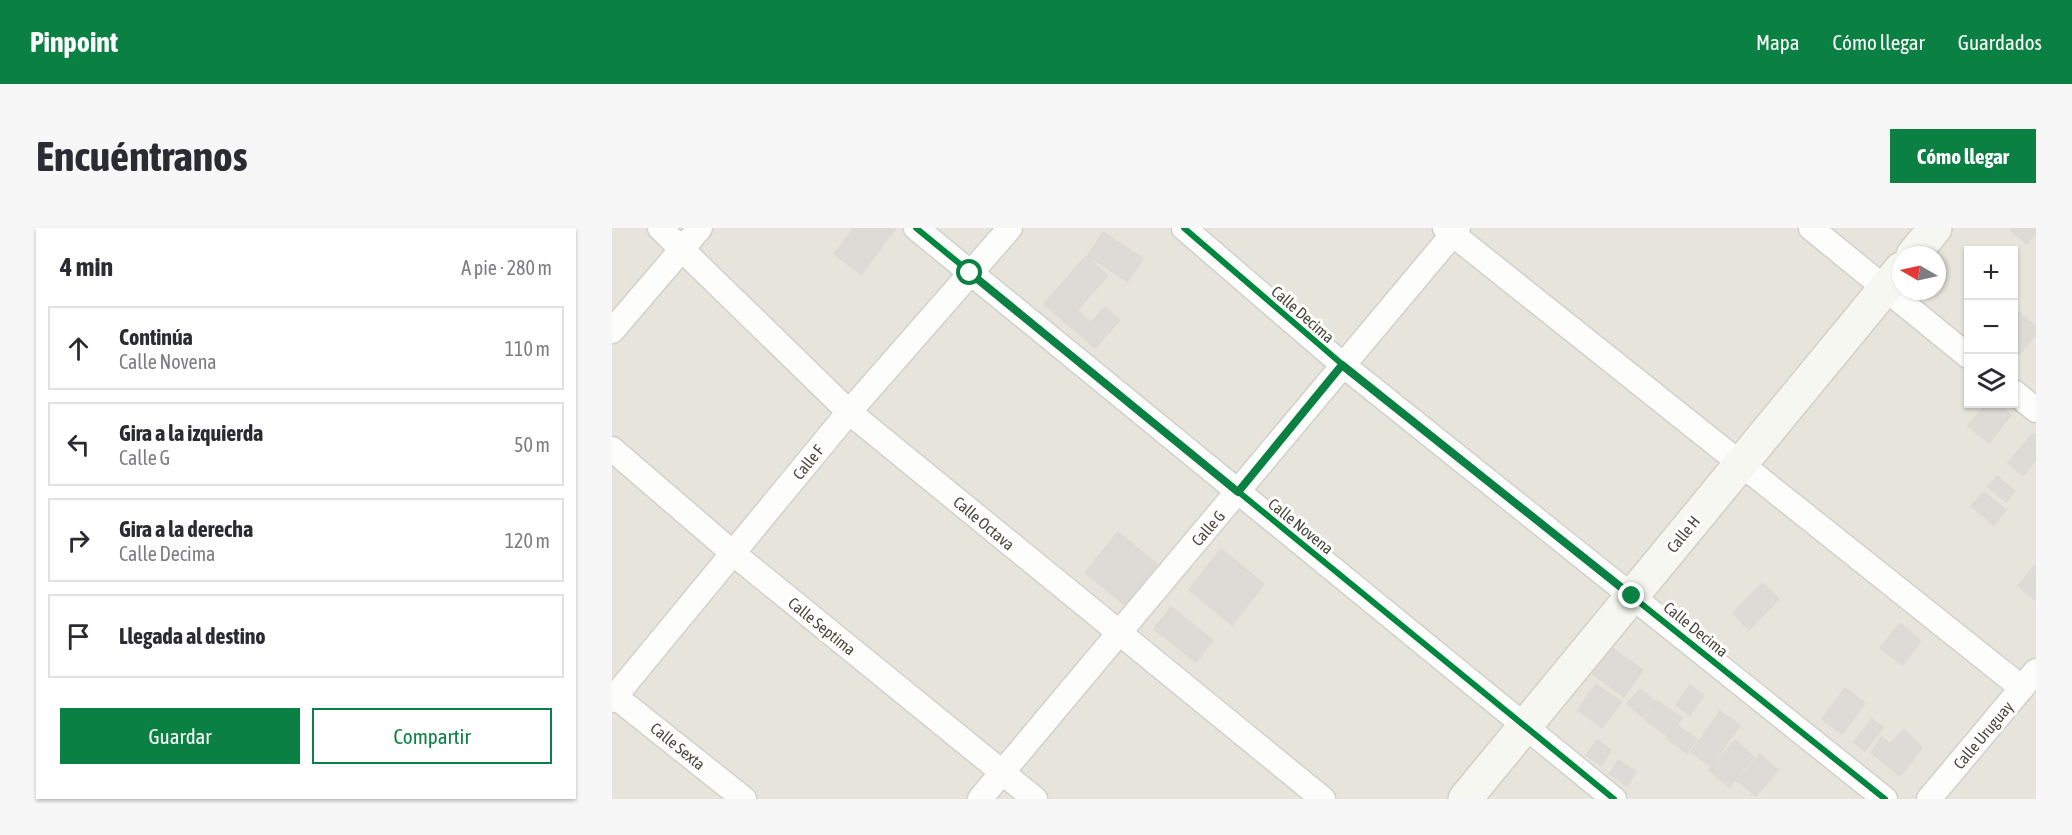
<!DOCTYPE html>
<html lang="es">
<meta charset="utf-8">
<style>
:root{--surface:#fff;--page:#f7f7f7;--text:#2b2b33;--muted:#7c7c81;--line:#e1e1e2;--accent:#0b8043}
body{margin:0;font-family:"Asap Condensed",sans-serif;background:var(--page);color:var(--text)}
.controls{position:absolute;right:18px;top:18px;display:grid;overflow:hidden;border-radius:0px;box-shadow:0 2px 4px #0004}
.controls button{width:54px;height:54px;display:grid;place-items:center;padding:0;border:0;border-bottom:2px solid var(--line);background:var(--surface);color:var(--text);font:30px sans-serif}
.compass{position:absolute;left:1280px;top:18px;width:54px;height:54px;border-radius:50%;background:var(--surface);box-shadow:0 2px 4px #0004;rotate:279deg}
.stop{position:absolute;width:18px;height:18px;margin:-14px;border:4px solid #0b8043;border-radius:50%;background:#fff}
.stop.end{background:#0b8043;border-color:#fff;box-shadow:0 2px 6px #0008}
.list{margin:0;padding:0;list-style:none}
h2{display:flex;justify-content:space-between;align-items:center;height:78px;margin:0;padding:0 24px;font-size:26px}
h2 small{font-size:20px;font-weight:400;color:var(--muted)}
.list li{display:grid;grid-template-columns:39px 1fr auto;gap:18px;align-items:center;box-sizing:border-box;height:84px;margin:0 12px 12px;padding:0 12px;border:2px solid var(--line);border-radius:0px}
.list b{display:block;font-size:22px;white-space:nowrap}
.list p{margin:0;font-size:20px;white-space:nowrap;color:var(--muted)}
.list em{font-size:20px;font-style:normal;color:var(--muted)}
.actions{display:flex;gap:12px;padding:18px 24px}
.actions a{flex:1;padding:14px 0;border:2px solid var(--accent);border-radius:0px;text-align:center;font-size:21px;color:var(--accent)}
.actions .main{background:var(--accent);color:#fff}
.icon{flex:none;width:33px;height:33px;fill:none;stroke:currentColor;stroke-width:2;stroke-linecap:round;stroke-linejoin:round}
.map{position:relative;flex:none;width:1424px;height:571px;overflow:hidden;border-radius:0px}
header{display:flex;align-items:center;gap:36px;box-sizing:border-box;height:84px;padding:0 30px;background:var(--accent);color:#fff}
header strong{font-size:28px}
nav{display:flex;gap:33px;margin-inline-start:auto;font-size:21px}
.intro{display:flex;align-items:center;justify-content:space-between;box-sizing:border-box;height:144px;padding:0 36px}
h1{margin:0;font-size:42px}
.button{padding:15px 27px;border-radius:0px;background:var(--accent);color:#fff;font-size:21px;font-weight:700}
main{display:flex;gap:36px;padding:0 36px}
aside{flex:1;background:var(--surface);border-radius:0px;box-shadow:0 2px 4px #0004}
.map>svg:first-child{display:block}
.residential{fill:#e7e5db;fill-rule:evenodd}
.building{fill:#dddbd5;stroke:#dbdad3;stroke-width:1.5}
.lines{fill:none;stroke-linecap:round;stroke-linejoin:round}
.street-casing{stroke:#d1d0cb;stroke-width:27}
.secondary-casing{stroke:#d2d0c4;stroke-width:36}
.street{stroke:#fdfdfc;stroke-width:24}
.secondary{stroke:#f7f7f1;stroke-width:33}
.cycleway-casing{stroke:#fff;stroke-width:10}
.cycleway{stroke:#00873e;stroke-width:6}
.route{stroke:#0b8043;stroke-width:8}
.labels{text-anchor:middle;stroke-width:6;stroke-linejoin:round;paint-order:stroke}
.street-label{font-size:16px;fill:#4a4639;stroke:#fff}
</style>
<header>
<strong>Pinpoint</strong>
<nav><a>Mapa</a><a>Cómo llegar</a><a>Guardados</a></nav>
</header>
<div class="intro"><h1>Encuéntranos</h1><a class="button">Cómo llegar</a></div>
<main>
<aside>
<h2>4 min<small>A pie · 280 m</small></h2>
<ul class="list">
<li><svg class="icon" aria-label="ahead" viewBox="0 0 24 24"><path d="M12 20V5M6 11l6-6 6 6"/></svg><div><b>Continúa</b><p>Calle Novena</p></div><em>110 m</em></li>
<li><svg class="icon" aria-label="left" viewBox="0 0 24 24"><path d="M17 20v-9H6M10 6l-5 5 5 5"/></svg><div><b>Gira a la izquierda</b><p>Calle G</p></div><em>50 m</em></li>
<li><svg class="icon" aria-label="right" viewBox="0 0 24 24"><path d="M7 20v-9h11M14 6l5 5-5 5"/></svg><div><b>Gira a la derecha</b><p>Calle Decima</p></div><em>120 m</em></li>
<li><svg class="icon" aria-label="arrive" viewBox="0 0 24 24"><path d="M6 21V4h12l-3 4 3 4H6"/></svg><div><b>Llegada al destino</b></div></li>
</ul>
<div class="actions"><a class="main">Guardar</a><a>Compartir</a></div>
</aside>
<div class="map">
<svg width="1424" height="571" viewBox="0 0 1424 571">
<rect width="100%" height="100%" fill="#f3f2ed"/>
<path class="residential" d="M0,0H1424V571H0ZM1356,22H1402V176H1356ZM1289,27H1325V63H1289Z"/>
<g class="building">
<path d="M242,0H284L249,46L222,26Z"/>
<path d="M1400,0H1424V5L1415,16L1398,2Z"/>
<path d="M491,4L531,31L516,54L476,28Z"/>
<path d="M474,28L496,47L465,82L479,95L493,79L508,92L483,120L432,76Z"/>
<path d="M1405,83L1424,99V106L1402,133V88Z"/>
<path d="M1374,176H1385L1399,187L1377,215L1356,198Z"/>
<path d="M1421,205L1424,207V232L1411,248L1396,235Z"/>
<path d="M1385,248L1403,263L1394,274L1376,259Z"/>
<path d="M1372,264L1394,282L1382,297L1359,278Z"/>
<path d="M506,304L545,336L513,377L473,345Z"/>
<path d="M609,321L652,356L620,397L577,362Z"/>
<path d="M1424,336V373L1406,358Z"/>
<path d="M1151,355L1167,371L1137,402L1121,385Z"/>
<path d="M559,379L601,412L584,434L542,401Z"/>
<path d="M1288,395L1309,413L1290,437L1268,420Z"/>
<path d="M989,412L1031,442L1012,469L970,438Z"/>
<path d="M984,456L1009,474L990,500L966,482Z"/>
<path d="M1078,457L1092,467L1078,487L1064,477Z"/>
<path d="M1233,460L1253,475L1230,506L1210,491Z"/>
<path d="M1028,461L1044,474L1031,489L1015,476Z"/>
<path d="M1046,473L1070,490L1057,509L1033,492Z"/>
<path d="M1108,483L1128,497L1099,538L1079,524Z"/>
<path d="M1260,491L1271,499L1253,523L1242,514Z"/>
<path d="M1065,497L1085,511L1075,525L1055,511Z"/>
<path d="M1292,502L1310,520L1288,548L1259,524L1270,509L1278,516Z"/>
<path d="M985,512L999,522L989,538L974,527Z"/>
<path d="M1123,512L1142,529L1117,559L1097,542Z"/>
<path d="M1148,526L1166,542L1144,568L1125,553Z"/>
<path d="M1007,532L1024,544L1015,558L997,546Z"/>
</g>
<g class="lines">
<g class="street-casing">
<g id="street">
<path d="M48,0L237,184L711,571"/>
<path d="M304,0L1002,571"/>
<path d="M572,0L731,137L1273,571"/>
<path d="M833,0L1410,460"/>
<path d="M1199,0L1356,128"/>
<path d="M0,103L88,0"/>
<path d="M1402,164L1424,182"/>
<path d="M0,221L122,326L423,571"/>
<path d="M0,466L132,571"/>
<path d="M0,472L237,184L398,0"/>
<path d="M368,571L846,0"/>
<path d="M1317,571L1424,443"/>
</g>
</g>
<g class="secondary-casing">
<g id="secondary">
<path d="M1301,27L1323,0"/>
<path d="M853,571L1289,41"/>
</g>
</g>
<use href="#street" class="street"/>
<use href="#secondary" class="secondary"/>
<g class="cycleway-casing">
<g id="cycleway">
<path d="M304,0L1002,571"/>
<path d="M572,0L731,137L1273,571"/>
</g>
</g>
<use href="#cycleway" class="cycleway"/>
</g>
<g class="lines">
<path class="route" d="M358,45L626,264L730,137L1020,368"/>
</g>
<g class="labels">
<g class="street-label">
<text transform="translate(691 86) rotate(41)" y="6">Calle Decima</text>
<text transform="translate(196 234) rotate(-51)" y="6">Calle F</text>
<text transform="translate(372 295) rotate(40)" y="6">Calle Octava</text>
<text transform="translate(689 298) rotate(39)" y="6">Calle Novena</text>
<text transform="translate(596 300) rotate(-49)" y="6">Calle G</text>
<text transform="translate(1071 306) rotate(-51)" y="6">Calle H</text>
<text transform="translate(210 398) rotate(39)" y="6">Calle Septima</text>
<text transform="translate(1084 401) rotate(39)" y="6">Calle Decima</text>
<text transform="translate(1371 507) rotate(-50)" y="6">Calle Uruguay</text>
<text transform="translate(66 518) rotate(39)" y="6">Calle Sexta</text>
</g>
</g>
</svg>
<div class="controls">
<button>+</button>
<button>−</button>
<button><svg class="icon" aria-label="layers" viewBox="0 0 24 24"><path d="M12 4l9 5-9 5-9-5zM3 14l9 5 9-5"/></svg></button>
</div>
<svg class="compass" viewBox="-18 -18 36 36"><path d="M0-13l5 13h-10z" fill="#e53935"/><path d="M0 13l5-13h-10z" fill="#7c7c81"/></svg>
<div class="stop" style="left:358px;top:45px"></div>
<div class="stop end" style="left:1020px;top:368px"></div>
</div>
</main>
